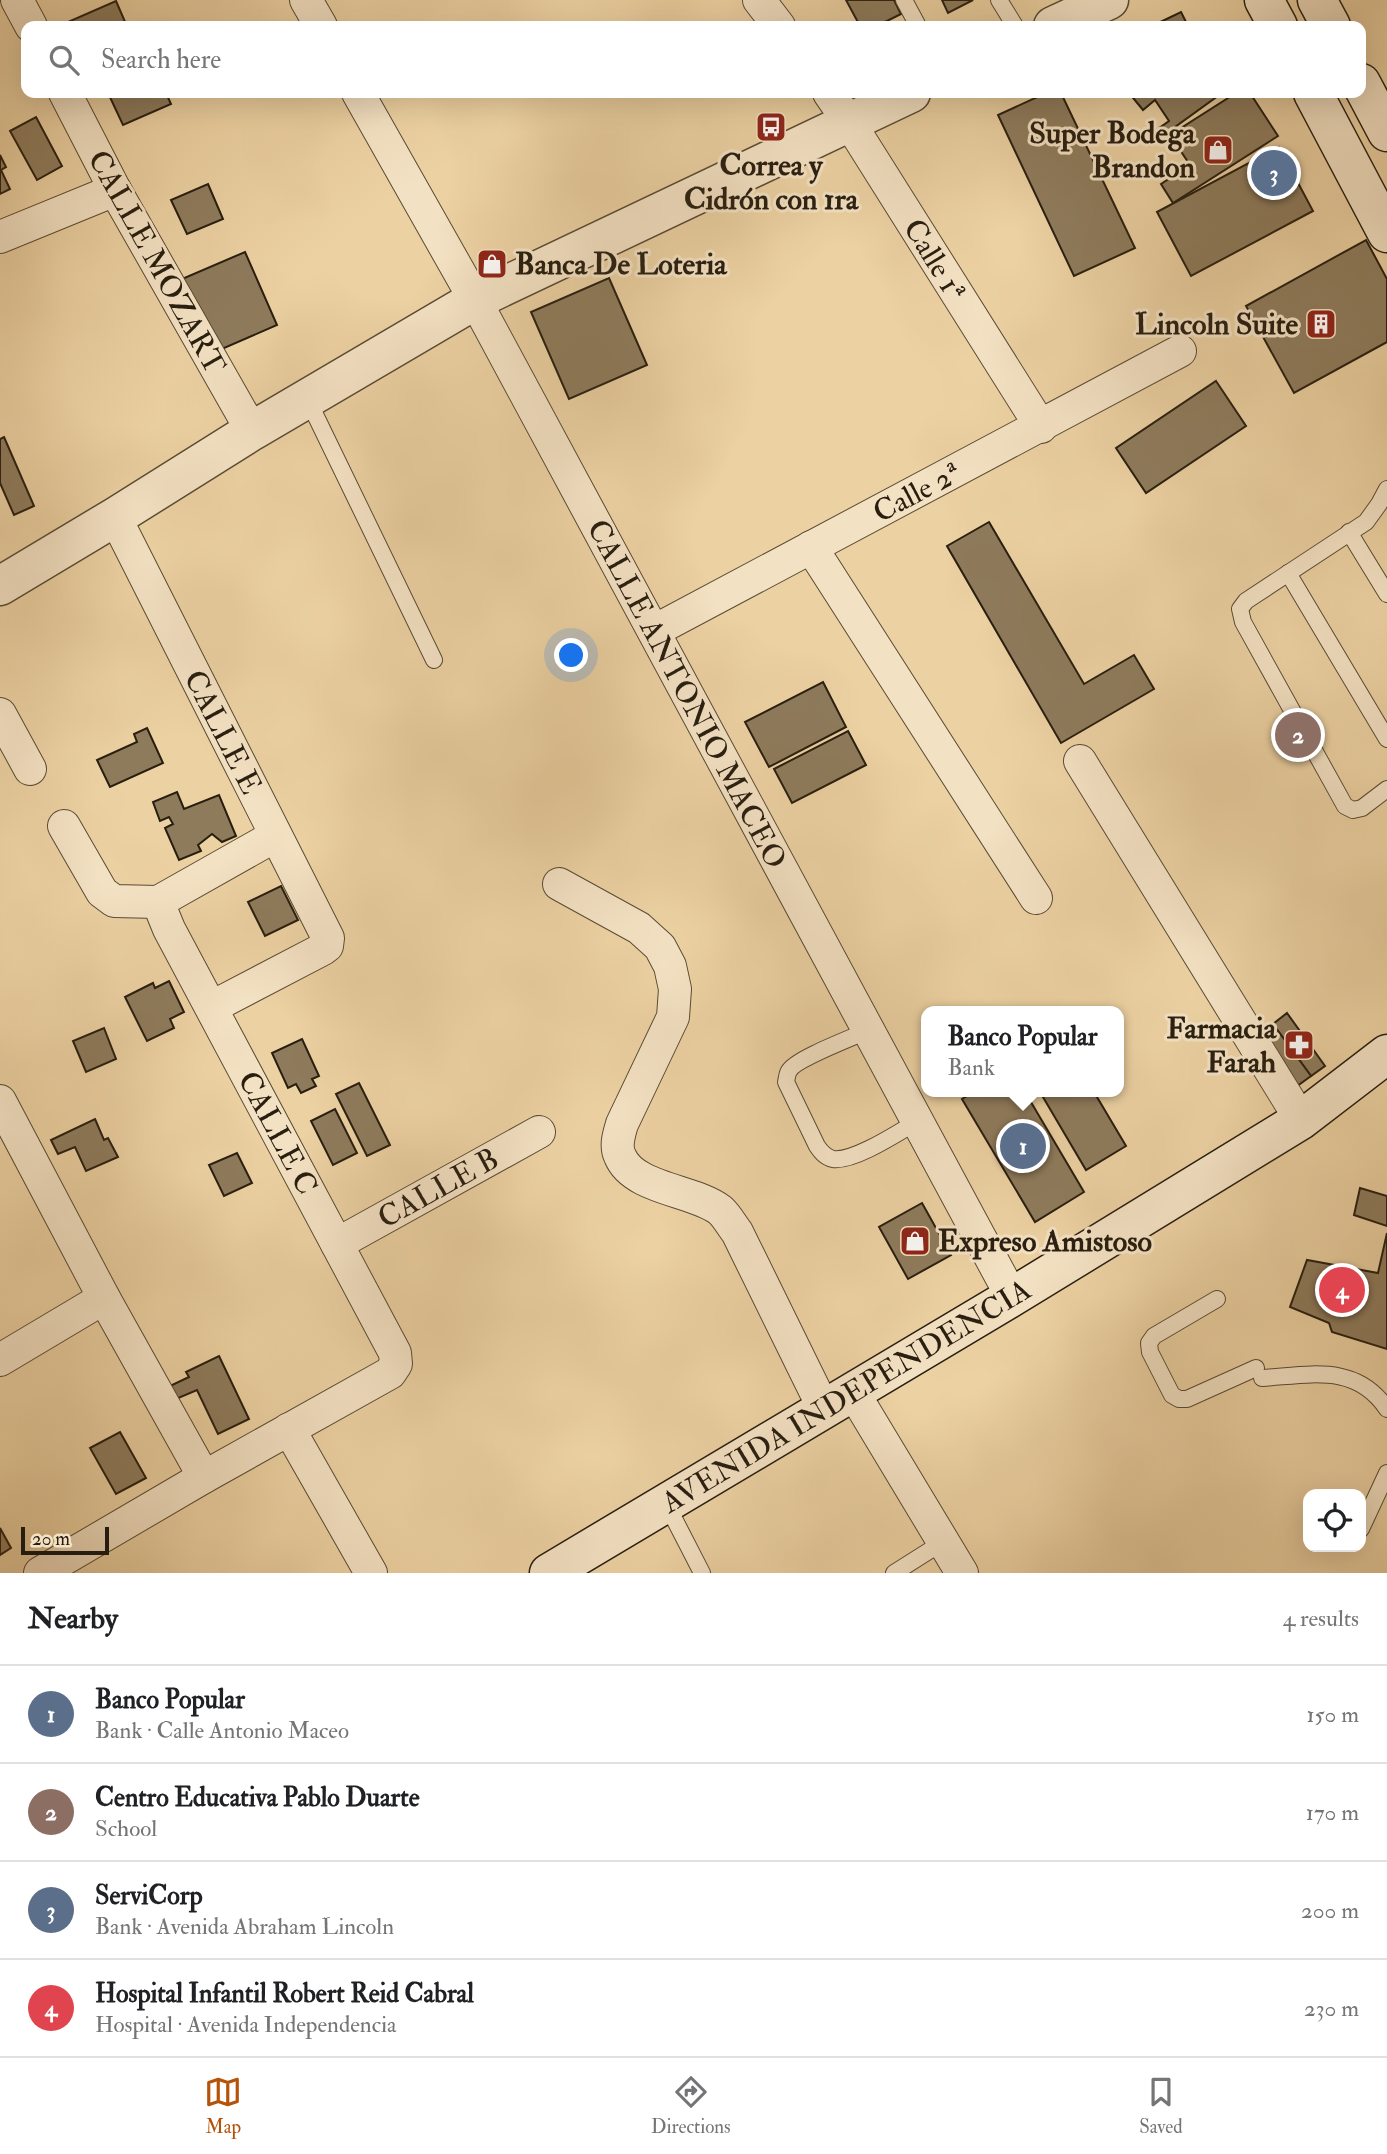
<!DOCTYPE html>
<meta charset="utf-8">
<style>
:root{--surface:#fff;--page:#f6f6f6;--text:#202124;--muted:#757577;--line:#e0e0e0;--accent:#b45309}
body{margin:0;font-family:"IM FELL Double Pica",serif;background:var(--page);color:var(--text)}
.controls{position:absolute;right:21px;bottom:21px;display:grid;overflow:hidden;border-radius:14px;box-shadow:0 7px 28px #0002}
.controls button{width:63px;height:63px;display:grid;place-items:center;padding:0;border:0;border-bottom:2px solid var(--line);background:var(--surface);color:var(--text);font:35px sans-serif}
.scale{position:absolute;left:21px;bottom:18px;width:88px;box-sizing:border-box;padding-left:7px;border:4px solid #281e10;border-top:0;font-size:19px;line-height:24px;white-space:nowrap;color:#281e10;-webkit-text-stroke:5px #f3e1c3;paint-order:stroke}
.you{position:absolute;left:572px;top:656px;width:24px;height:24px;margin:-18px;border:5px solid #fff;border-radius:50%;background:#1a73e8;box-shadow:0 0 0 10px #1a73e833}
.badge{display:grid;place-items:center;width:46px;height:46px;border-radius:50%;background:var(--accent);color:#fff;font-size:23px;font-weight:700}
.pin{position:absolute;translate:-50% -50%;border:4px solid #fff;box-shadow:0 2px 7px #0006}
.popup{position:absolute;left:921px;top:1006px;width:203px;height:91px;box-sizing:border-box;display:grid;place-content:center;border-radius:14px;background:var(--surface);filter:drop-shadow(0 2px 5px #0005);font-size:23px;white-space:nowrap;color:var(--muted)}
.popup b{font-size:26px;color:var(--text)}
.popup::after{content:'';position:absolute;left:50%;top:100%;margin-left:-14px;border:14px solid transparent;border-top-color:var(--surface)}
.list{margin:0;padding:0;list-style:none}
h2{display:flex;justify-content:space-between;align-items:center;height:91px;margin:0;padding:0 28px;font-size:30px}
h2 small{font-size:23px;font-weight:400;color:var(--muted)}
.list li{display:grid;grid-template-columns:46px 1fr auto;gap:21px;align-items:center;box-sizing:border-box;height:98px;padding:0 28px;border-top:2px solid var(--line)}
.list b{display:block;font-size:26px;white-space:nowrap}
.list p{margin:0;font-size:23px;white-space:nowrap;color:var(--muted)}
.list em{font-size:23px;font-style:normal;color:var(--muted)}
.icon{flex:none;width:38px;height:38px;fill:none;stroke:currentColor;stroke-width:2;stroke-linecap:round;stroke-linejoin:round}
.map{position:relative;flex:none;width:1387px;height:1573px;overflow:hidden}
.search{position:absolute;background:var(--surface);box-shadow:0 7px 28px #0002;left:21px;right:21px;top:21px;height:77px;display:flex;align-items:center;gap:18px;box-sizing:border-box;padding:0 24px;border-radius:14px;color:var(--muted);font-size:26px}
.sheet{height:483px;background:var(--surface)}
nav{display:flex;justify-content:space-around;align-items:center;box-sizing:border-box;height:98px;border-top:2px solid var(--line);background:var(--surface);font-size:19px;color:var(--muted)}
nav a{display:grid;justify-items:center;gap:4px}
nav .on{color:var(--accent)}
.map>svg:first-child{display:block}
.building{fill:#8e7b5c;stroke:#281e10;stroke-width:2}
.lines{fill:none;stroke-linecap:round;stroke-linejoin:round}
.service-casing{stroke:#594b34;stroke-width:18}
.minor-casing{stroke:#594b34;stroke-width:34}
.tertiary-casing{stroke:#594b34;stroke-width:41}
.secondary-casing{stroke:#281e10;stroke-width:41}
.service{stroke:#f3e1c3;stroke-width:16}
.minor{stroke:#f3e1c3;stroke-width:32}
.tertiary{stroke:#f3e1c3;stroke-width:38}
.secondary{stroke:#f3e1c3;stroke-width:38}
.labels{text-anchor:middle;stroke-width:6;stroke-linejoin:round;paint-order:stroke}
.poi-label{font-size:30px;font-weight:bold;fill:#281e10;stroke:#f3e1c3;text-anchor:end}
.street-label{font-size:30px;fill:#281e10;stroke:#f3e1c3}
</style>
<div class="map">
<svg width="1387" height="1573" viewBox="0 0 1387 1573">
<rect width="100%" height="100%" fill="#ecd1a2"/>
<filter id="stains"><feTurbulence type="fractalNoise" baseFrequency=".00286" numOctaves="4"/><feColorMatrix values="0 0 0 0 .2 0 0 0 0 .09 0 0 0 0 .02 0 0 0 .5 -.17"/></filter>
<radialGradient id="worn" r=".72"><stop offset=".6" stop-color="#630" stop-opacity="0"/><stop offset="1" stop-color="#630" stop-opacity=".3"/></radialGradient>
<g class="building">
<path d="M846,0H894L901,14L877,26H860Z"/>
<path d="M942,0H973L948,13Z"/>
<path d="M116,1L126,24L62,26L61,25Z"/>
<path d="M1181,12L1188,26H1152Z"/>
<path d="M108,93H166L171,104L123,125Z"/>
<path d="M1046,93H1061L1135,248L1074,276L998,115Z"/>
<path d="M1129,93H1222L1150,145L1145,138L1169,121L1155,100L1143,110Z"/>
<path d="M1236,93H1250L1278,136L1173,203L1161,184L1190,165L1170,135Z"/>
<path d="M36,117L62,166L37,180L10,131Z"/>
<path d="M1279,147L1313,211L1191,276L1157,212Z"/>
<path d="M0,155L6,167L1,170L10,189L0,194Z"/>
<path d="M208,184L223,219L187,234L171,200Z"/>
<path d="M1366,240L1387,279V342L1294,393L1246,306Z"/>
<path d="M245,252L277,325L215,352L182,279Z"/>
<path d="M609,278L647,365L569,399L531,312Z"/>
<path d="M1216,381L1246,426L1146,493L1116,448Z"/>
<path d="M4,437L34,506L14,515L0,483V439Z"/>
<path d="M989,522L1084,684L1134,655L1154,689L1061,743L947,546Z"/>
<path d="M823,682L846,727L769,767L745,722Z"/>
<path d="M147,728L163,763L110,787L97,760L137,742L134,734Z"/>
<path d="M848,731L866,765L792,803L774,769Z"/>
<path d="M177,792L184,809L219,795L236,836L222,842L212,834L198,845L201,851L179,860L165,828L173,824L169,817L160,821L153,802Z"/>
<path d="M281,886L298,920L265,936L248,902Z"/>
<path d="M169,981L184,1012L170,1019L174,1028L147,1041L125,997L153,983L155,988Z"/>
<path d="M1287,1013L1325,1066L1311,1076L1273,1024Z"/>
<path d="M1273,1024L1311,1076L1293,1089L1255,1036Z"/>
<path d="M104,1028L116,1059L86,1072L73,1041Z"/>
<path d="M302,1039L319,1076L312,1079L316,1086L301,1093L296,1084L288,1088L272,1053Z"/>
<path d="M359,1083L390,1145L367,1156L336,1094Z"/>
<path d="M974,1092H1025L1084,1192L1035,1222L962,1099Z"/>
<path d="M1040,1092H1094L1126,1146L1086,1170Z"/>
<path d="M335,1109L357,1153L333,1165L311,1121Z"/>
<path d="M95,1119L104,1140L108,1138L118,1157L86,1171L75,1147L58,1154L51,1140Z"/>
<path d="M237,1153L252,1183L224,1196L209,1165Z"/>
<path d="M1360,1188L1387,1196V1226L1354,1215Z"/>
<path d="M922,1203L951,1255L908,1279L879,1227Z"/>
<path d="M1387,1233V1349L1332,1332L1329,1323L1290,1307L1307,1260L1378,1273Z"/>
<path d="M219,1356L249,1419L218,1434L197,1390L176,1399L170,1386L189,1377L186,1372Z"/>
<path d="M120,1432L146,1478L116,1494L90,1448Z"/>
<path d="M0,1528L11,1548L0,1555Z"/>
</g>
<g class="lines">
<g class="service-casing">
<g id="service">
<path d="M904,0L918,26"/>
<path d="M999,0L1015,26"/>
<path d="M307,398L434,660"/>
<path d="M1387,489L1379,504L1366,522L1246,601L1240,609L1243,622L1345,806L1353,810L1362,808L1387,789"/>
<path d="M1349,532L1387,594"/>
<path d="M1288,573L1387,739"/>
<path d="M869,1030C854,1037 795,1059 789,1071C787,1074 787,1078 786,1082L817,1146C821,1152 825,1157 833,1159C854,1162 899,1132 918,1121"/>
<path d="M1217,1299L1154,1336L1149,1343L1150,1352L1172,1395L1179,1399H1187L1256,1368"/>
<path d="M1262,1378C1310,1375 1356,1363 1387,1409"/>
<path d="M666,1503L702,1573"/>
<path d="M1361,1529L1387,1473"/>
<path d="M894,1573L943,1542"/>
</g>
</g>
<g class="minor-casing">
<g id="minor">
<path d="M17,0L31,26"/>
<path d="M306,0L321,26"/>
<path d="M759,0L779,26"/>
<path d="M65,93L115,190L252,431"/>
<path d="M358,93L475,300L1012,1297"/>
<path d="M829,93L849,122L1041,427"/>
<path d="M0,237L115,190"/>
<path d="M115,517L328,938L327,946L323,949L212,1007"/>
<path d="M811,547L1036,898"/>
<path d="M654,631L1180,351"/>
<path d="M0,714L30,769"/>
<path d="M1080,761L1301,1120"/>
<path d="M64,826L102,892L114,901L158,902"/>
<path d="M559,884L639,928L660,947L670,966L675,989L673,1017L622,1124C619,1134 615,1146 620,1156C633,1189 694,1190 720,1210C727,1216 732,1226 737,1232L824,1409"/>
<path d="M158,902L275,836"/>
<path d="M0,1101L104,1298L204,1477"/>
<path d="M337,1244L539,1132"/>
<path d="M0,1360L104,1298"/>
<path d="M853,1392L962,1573"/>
<path d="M289,1429L371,1573"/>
<path d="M40,1573L204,1477L390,1373L396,1364L395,1353L169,929L158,902"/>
</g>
</g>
<g class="tertiary-casing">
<g id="tertiary">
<path d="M1053,26L1109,0"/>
<path d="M0,586L115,517L252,431L475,300L911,93"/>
</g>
</g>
<g class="secondary-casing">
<g id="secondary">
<path d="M1264,0L1278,26"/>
<path d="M1317,0L1331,26"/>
<path d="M1361,83L1387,132"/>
<path d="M1313,93L1387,233"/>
<path d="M549,1573L1012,1297L1301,1120L1387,1054"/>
</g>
</g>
<use href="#service" class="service"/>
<use href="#minor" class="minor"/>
<use href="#tertiary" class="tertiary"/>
<use href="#secondary" class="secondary"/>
</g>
<defs>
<g id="bus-square" transform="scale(1.575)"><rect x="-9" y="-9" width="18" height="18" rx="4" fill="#8f2418" stroke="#f3e1c3"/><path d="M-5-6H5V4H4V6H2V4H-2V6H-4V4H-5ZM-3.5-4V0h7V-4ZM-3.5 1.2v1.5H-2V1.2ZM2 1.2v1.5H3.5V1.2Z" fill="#fff"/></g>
<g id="shop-square" transform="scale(1.575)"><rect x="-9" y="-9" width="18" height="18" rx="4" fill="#8f2418" stroke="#f3e1c3"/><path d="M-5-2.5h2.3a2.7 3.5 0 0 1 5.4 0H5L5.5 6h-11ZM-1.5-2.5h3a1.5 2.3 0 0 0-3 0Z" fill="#fff"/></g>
<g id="building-square" transform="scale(1.575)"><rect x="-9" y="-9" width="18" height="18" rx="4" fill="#8f2418" stroke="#f3e1c3"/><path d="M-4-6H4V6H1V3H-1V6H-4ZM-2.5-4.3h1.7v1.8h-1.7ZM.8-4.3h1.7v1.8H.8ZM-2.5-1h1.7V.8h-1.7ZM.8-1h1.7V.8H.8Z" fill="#fff"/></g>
<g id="pharmacy-square" transform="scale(1.575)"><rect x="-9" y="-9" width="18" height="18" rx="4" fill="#8f2418" stroke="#f3e1c3"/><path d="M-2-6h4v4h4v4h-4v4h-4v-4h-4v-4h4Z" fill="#fff"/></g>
</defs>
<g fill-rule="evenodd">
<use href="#bus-square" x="771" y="127"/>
<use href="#shop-square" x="1218" y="150"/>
<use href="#shop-square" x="492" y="264"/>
<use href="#building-square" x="1321" y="324"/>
<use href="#pharmacy-square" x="1299" y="1045"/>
<use href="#shop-square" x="915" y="1241"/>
</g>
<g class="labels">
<g class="poi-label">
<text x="1195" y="143">Super Bodega<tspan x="1195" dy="34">Brandon</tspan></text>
<text x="771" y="175" text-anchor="middle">Correa y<tspan x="771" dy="34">Cidrón con 1ra</tspan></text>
<text x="515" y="274" text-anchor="start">Banca De Loteria</text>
<text x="1298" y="334">Lincoln Suite</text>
<text x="1276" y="1038">Farmacia<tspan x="1276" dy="34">Farah</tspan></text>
<text x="938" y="1251" text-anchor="start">Expreso Amistoso</text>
</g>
<g class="street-label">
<text transform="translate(935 260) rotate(58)" y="10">Calle 1ª</text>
<text transform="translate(157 262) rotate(61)" y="10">CALLE MOZART</text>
<text transform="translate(917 492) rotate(-28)" y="10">Calle 2ª</text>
<text transform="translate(687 694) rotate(62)" y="10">CALLE ANTONIO MACEO</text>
<text transform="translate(223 732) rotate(63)" y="10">CALLE E</text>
<text transform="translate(278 1133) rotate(62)" y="10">CALLE C</text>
<text transform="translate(438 1188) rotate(-29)" y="10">CALLE B</text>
<text transform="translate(846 1396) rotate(-31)" y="10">AVENIDA INDEPENDENCIA</text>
</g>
</g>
<rect width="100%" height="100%" filter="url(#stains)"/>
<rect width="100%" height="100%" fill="url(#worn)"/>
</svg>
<div class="controls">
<button><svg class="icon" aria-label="locate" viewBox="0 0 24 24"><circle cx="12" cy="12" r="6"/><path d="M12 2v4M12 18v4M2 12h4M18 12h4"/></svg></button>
</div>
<div class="scale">20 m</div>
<div class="you"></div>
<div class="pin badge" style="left:1023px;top:1146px;background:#5c6f8a">1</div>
<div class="popup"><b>Banco Popular</b>Bank</div>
<div class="pin badge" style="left:1298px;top:735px;background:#8d6e63">2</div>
<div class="pin badge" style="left:1274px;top:173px;background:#5c6f8a">3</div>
<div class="pin badge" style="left:1342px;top:1290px;background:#e0444e">4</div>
<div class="search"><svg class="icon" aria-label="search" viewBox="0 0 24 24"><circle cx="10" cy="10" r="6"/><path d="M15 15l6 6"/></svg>Search here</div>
</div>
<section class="sheet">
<h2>Nearby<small>4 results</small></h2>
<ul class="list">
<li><span class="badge" style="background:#5c6f8a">1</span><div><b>Banco Popular</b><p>Bank · Calle Antonio Maceo</p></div><em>150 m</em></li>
<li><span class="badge" style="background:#8d6e63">2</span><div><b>Centro Educativa Pablo Duarte</b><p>School</p></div><em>170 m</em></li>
<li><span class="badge" style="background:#5c6f8a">3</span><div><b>ServiCorp</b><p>Bank · Avenida Abraham Lincoln</p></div><em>200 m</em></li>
<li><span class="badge" style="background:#e0444e">4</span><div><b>Hospital Infantil Robert Reid Cabral</b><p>Hospital · Avenida Independencia</p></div><em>230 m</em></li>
</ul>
</section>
<nav>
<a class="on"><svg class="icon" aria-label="map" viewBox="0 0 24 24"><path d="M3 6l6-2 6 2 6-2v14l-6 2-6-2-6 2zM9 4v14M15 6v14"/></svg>Map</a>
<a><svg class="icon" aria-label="directions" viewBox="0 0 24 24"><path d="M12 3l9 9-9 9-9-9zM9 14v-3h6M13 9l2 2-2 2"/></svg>Directions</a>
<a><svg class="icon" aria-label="saved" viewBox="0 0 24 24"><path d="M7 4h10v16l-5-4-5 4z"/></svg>Saved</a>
</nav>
